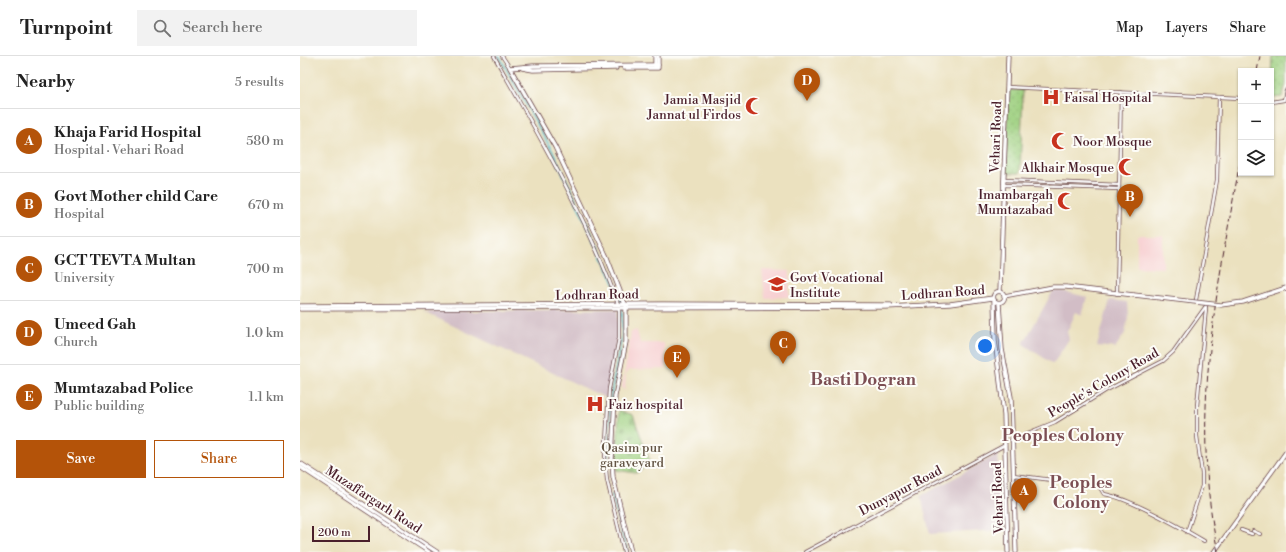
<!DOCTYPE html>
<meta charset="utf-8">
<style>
:root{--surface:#fff;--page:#f2f2f2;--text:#222;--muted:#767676;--line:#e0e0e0;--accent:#b45309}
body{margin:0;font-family:"Libre Bodoni",serif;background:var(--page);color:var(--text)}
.controls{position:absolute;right:12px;top:12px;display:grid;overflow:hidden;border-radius:0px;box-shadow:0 1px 3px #0004}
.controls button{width:36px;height:36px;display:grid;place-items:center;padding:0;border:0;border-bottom:1px solid var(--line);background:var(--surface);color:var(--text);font:20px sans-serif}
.scale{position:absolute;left:12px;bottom:10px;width:58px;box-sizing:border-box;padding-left:4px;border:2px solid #4a1f2b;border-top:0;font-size:11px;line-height:14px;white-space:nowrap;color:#4a1f2b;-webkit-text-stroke:3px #fdfcf7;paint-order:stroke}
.you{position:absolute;left:685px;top:290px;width:14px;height:14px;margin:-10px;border:3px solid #fff;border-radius:50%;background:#1a73e8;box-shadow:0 0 0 6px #1a73e833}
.badge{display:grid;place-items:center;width:26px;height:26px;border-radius:50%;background:var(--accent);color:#fff;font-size:13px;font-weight:700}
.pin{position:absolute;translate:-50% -33px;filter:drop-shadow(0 1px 2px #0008)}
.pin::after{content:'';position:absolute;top:21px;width:14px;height:12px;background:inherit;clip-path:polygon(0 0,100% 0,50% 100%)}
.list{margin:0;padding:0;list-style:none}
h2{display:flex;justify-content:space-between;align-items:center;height:52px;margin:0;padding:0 16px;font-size:17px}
h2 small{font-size:13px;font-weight:400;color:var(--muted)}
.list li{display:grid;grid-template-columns:26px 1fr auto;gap:12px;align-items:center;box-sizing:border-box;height:64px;padding:0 16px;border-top:1px solid var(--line)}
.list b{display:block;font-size:15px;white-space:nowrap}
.list p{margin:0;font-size:13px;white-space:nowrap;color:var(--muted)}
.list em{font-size:13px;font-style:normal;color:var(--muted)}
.actions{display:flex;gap:8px;padding:12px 16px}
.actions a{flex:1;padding:9px 0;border:1px solid var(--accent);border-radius:0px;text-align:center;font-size:14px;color:var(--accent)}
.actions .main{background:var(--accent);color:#fff}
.icon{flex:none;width:22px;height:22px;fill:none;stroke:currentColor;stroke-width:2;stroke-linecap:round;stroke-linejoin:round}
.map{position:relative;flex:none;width:986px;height:496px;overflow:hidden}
header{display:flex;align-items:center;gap:24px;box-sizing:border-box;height:56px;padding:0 20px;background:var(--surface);border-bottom:1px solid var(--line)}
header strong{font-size:19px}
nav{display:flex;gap:22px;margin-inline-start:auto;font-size:14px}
.search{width:280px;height:36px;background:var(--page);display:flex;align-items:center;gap:10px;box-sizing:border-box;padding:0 14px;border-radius:0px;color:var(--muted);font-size:15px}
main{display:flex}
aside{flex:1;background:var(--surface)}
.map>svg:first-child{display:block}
.built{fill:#f7cfd1}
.industrial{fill:#d2bdc6}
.grass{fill:url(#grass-dots);stroke:#747856}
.cemetery{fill:url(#cemetery-stones);stroke:#747856}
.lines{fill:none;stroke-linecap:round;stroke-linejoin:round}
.canal{stroke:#52becd;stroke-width:2}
.minor-casing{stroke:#623c41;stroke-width:4}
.major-casing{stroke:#623c41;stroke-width:5}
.minor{stroke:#fff;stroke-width:2.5}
.major{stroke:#fff;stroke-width:3.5}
.rail{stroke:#4a1f2b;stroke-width:1;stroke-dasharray:6 3;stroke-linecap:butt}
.major-bridge-casing{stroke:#623c41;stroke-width:5;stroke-linecap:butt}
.major-bridge{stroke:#fff;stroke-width:3.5}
.labels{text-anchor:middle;stroke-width:4;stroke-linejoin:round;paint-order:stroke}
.poi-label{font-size:13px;fill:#4a1f2b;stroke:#fdfcf7;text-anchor:start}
.street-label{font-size:13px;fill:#4a1f2b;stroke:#fdfcf7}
.park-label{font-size:13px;fill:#635444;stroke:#fdfcf7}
.district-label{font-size:17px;font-weight:bold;fill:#7c4e53;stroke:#fdfcf7}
</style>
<header>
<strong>Turnpoint</strong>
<div class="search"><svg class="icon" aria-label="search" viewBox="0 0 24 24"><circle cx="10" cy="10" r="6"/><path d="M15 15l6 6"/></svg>Search here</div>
<nav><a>Map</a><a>Layers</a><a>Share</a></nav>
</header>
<main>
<aside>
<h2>Nearby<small>5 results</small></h2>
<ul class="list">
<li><span class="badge">A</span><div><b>Khaja Farid Hospital</b><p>Hospital · Vehari Road</p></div><em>580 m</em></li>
<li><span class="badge">B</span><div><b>Govt Mother child Care</b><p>Hospital</p></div><em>670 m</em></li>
<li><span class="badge">C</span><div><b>GCT TEVTA Multan</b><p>University</p></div><em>700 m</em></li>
<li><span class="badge">D</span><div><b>Umeed Gah</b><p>Church</p></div><em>1.0 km</em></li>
<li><span class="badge">E</span><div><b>Mumtazabad Police</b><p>Public building</p></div><em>1.1 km</em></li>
</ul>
<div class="actions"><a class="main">Save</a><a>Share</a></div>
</aside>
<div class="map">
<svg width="986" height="496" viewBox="0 0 986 496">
<defs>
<pattern id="grass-dots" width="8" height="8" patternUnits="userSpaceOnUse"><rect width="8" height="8" fill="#9ed080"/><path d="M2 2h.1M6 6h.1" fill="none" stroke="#8ab26f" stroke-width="1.8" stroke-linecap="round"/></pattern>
<pattern id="cemetery-stones" width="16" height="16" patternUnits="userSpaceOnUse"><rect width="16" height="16" fill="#9ed080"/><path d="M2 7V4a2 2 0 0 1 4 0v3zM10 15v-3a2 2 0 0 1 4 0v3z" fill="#8ab26f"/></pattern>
</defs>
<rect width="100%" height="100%" fill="#fdfcf7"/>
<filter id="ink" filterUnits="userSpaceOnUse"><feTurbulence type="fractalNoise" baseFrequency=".025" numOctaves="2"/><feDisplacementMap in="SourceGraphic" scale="8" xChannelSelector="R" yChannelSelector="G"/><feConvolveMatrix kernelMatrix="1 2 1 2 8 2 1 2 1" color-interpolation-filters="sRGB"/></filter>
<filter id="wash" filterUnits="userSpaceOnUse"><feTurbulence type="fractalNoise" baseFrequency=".012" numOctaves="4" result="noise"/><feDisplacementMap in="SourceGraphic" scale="16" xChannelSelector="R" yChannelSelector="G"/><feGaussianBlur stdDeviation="0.9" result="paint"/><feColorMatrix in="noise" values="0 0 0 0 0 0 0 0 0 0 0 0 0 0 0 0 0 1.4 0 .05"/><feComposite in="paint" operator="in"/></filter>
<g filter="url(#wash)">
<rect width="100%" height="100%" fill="#ebe1bf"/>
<g class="built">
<path d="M837,179H863V212L837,211Z"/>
<path d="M462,214L490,215L489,241L465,242Z"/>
<path d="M337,274L340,287H364L366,313L330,314L326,317L325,334L322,332L331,276Z"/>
</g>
<g class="industrial">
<path d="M753,235H762L787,241L782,259L776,256L767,276L769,283L753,308L723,288Z"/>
<path d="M810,244L827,246L828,261L825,277L815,292L797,290Z"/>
<path d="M318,253V275L306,342L124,256Z"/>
<path d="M698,398L704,474L630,478L621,440Z"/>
</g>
<g class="grass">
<path d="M973,0H986V29L982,41L971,42Z"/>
<path d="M708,34H723L720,117H706Z"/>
</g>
<path class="cemetery" d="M319,354L333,359L351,408L336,417L316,414Z"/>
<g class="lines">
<g class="canal">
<path d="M199,0L254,98L313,224L322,248V279L311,339L307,407"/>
<path d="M312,439L327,496"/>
</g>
</g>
</g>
<g filter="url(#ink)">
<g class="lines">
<g class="minor-casing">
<g id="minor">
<path d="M194,0C239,80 287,161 318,248"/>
<path d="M202,0L210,12"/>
<path d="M707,31L941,42"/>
<path d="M971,46L984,44L986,34"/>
<path d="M704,124L819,129"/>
<path d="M703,129L819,133"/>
<path d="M817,238L821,36"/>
<path d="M896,244L917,124L919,41"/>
<path d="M319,252V282L309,333L305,403L307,424L324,496"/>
<path d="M711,384L755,366L805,335L863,305L873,296L906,250"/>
<path d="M713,419L799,430L804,438C830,442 880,471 904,485"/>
<path d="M941,474L952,478"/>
<path d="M953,475L960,478"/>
<path d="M887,476L902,430V418L897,380V350L906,252"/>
<path d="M505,496L705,389"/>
</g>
</g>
<g class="major-casing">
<g id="major">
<path d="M355,11V0"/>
<path d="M222,12L233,14L316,12"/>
<path d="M324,12H358V0"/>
<path d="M700,235L708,0"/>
<circle cx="699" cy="241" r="5.5"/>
<path d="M704,240L753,231H766L834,239"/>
<path d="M694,245L695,284L704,359L708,496"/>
<path d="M699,247L702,293L711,341L716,496"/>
<path d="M325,248L306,199L255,91L210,12L233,10L358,9"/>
<path d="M0,250L363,248L591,249"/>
<path d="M326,251V286L315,340L312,403L313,421L331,496"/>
<path d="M0,253L586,251L650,248L693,242"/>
<path d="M0,407L137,496"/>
<path d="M0,411L129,496"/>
<path d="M914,496L986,396"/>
</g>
</g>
<use href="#minor" class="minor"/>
<use href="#major" class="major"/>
<g class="rail">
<path d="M957,15L960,0"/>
<path d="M918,496C889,358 917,235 941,100"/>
</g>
<g class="major-bridge-casing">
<path id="major-bridge" d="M834,239L921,249L943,246L986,232"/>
</g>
<use href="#major-bridge" class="major-bridge"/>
</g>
</g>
<defs>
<g id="hospital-bare" transform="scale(1.38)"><path d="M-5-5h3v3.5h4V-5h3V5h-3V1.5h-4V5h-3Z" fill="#c8321e" stroke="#fdfcf7" stroke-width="2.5" paint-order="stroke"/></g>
<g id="mosque-bare" transform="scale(1.38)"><path d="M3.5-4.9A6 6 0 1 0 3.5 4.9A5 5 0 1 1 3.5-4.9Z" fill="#c8321e" stroke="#fdfcf7" stroke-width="2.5" paint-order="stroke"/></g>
<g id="university-bare" transform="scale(1.38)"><path d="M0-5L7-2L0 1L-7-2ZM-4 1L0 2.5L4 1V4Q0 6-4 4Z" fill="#c8321e" stroke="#fdfcf7" stroke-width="2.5" paint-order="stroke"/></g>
</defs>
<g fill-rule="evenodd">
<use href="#hospital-bare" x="751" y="41"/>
<use href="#mosque-bare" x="454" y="50"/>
<use href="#mosque-bare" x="760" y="85"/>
<use href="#mosque-bare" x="827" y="111"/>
<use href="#mosque-bare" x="766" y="145"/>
<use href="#university-bare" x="477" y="228"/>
<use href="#hospital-bare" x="295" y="348"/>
</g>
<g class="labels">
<g class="poi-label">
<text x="764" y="46">Faisal Hospital</text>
<text x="441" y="48" text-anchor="end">Jamia Masjid<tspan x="441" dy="15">Jannat ul Firdos</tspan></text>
<text x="773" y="90">Noor Mosque</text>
<text x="814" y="116" text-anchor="end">Alkhair Mosque</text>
<text x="753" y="143" text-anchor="end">Imambargah<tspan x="753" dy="15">Mumtazabad</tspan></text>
<text x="490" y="226">Govt Vocational<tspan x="490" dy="15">Institute</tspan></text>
<text x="308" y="353">Faiz hospital</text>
</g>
<g class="street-label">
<text transform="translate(695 81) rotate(-88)" y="5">Vehari Road</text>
<text transform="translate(643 236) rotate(-4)" y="5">Lodhran Road</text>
<text transform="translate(297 238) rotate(-1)" y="5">Lodhran Road</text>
<text transform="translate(803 326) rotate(-30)" y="5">People's Colony Road</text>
<text transform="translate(600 434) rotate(-28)" y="5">Dunyapur Road</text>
<text transform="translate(697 442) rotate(-92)" y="5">Vehari Road</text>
<text transform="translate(74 443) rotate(33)" y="5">Muzaffargarh Road</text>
</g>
<g class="park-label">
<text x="332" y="396">Qasim pur<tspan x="332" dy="15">garaveyard</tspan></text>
</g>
<g class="district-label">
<text x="563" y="329">Basti Dogran</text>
<text x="763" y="385">Peoples Colony</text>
<text x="781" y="432">Peoples<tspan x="781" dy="20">Colony</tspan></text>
</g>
</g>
</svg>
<div class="controls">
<button>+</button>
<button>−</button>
<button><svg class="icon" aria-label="layers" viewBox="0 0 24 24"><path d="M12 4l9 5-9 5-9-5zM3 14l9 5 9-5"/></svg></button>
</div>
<div class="scale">200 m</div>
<div class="you"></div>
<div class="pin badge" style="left:724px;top:455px">A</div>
<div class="pin badge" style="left:830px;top:161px">B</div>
<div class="pin badge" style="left:483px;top:308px">C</div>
<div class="pin badge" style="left:507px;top:45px">D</div>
<div class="pin badge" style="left:377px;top:322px">E</div>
</div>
</main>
